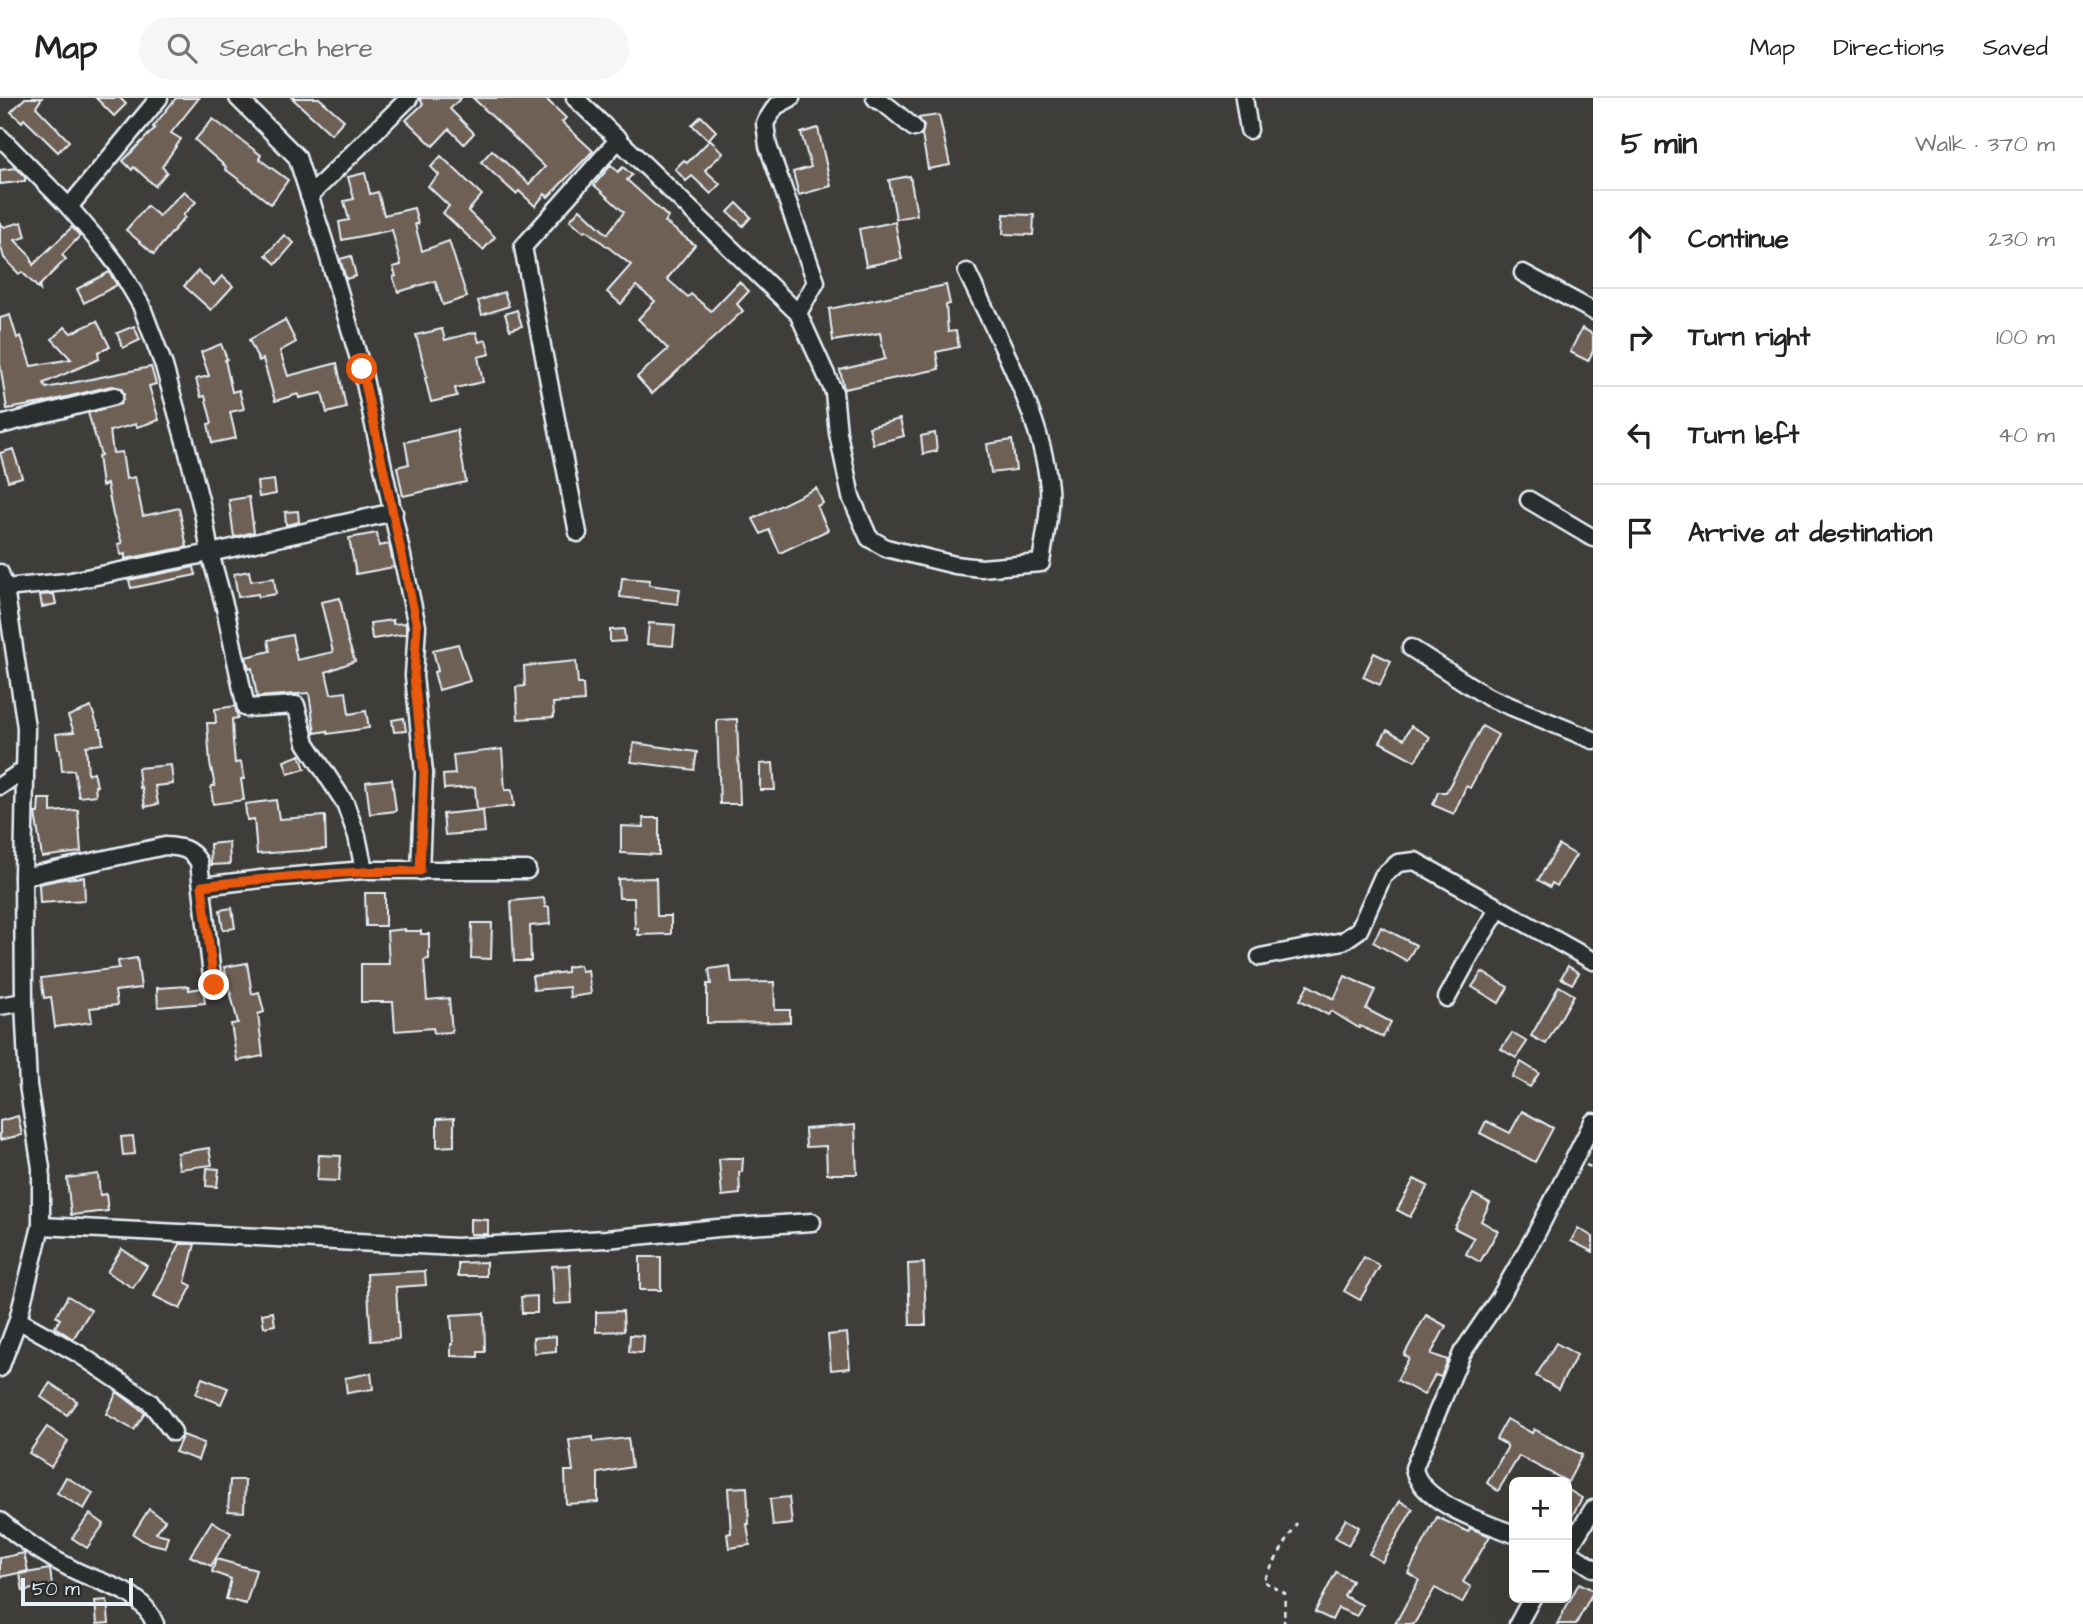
<!DOCTYPE html>
<meta charset="utf-8">
<style>
:root{--surface:#fff;--page:#f6f6f6;--text:#222;--muted:#767676;--line:#e0e0e0}
body{margin:0;font-family:"Architects Daughter",sans-serif;background:var(--page);color:var(--text)}
.controls{position:absolute;right:21px;bottom:21px;display:grid;overflow:hidden;border-radius:10px;box-shadow:0 7px 28px #0002}
.controls button{width:63px;height:63px;display:grid;place-items:center;padding:0;border:0;border-bottom:2px solid var(--line);background:var(--surface);color:var(--text);font:35px sans-serif}
.scale{position:absolute;left:21px;bottom:18px;width:112px;box-sizing:border-box;padding-left:7px;border:4px solid #e8f1f8;border-top:0;font-size:19px;line-height:24px;white-space:nowrap;color:#e8f1f8;-webkit-text-stroke:5px #2a2d2e;paint-order:stroke}
.stop{position:absolute;width:21px;height:21px;margin:-16px;border:5px solid #ea580c;border-radius:50%;background:#fff}
.stop.end{background:#ea580c;border-color:#fff;box-shadow:0 2px 7px #0008}
.list{margin:0;padding:0;list-style:none}
h2{display:flex;justify-content:space-between;align-items:center;height:91px;margin:0;padding:0 28px;font-size:30px}
h2 small{font-size:23px;font-weight:400;color:var(--muted)}
.list li{display:grid;grid-template-columns:46px 1fr auto;gap:21px;align-items:center;box-sizing:border-box;height:98px;padding:0 28px;border-top:2px solid var(--line)}
.list b{display:block;font-size:26px;white-space:nowrap}
.list em{font-size:23px;font-style:normal;color:var(--muted)}
.icon{flex:none;width:38px;height:38px;fill:none;stroke:currentColor;stroke-width:2;stroke-linecap:round;stroke-linejoin:round}
.map{position:relative;flex:none;width:1593px;height:1526px;overflow:hidden}
header{display:flex;align-items:center;gap:42px;box-sizing:border-box;height:98px;padding:0 35px;background:var(--surface);border-bottom:2px solid var(--line)}
header strong{font-size:33px}
nav{display:flex;gap:38px;margin-inline-start:auto;font-size:24px}
.search{width:490px;height:63px;background:var(--page);display:flex;align-items:center;gap:18px;box-sizing:border-box;padding:0 24px;border-radius:38px;color:var(--muted);font-size:26px}
main{display:flex}
aside{flex:1;background:var(--surface)}
.map>svg:first-child{display:block}
.building{fill:#6e6154;stroke:#e8f1f8;stroke-width:2}
.lines{fill:none;stroke-linecap:round;stroke-linejoin:round}
.minor-casing{stroke:#e8f1f8;stroke-width:21}
.path{stroke:#e8f1f8;stroke-width:2.5;stroke-dasharray:5 5;stroke-linecap:butt}
.minor{stroke:#2a2d2e;stroke-width:16}
.route{stroke:#ea580c;stroke-width:9}
</style>
<header>
<strong>Map</strong>
<div class="search"><svg class="icon" aria-label="search" viewBox="0 0 24 24"><circle cx="10" cy="10" r="6"/><path d="M15 15l6 6"/></svg>Search here</div>
<nav><a>Map</a><a>Directions</a><a>Saved</a></nav>
</header>
<main>
<div class="map">
<svg width="1593" height="1526" viewBox="0 0 1593 1526">
<rect width="100%" height="100%" fill="#3e3d39"/>
<filter id="ink" filterUnits="userSpaceOnUse"><feTurbulence type="fractalNoise" baseFrequency=".0143" numOctaves="2"/><feDisplacementMap in="SourceGraphic" scale="14" xChannelSelector="R" yChannelSelector="G"/><feConvolveMatrix kernelMatrix="1 2 1 2 8 2 1 2 1" color-interpolation-filters="sRGB"/></filter>
<g filter="url(#ink)">
<g class="building">
<path d="M25,0H42L36,9L69,43L58,54L24,21L22,24L11,14Z"/>
<path d="M96,0H120L126,6L114,18Z"/>
<path d="M176,0H199L171,35L181,41L162,69L167,74L155,88L134,69L132,72L123,63L155,30L153,29Z"/>
<path d="M292,0H319L344,22L331,36Z"/>
<path d="M419,0H461L450,11L474,35L464,46L449,31L433,48L406,22L423,6Z"/>
<path d="M473,0H545L566,20L562,24L593,53L548,99L545,96L535,108L519,93L516,96L481,64L492,52L529,86L545,69Z"/>
<path d="M939,17L950,67L928,71L922,37L924,27L918,20Z"/>
<path d="M701,18L716,33L708,42L692,27Z"/>
<path d="M213,21L261,57L259,61L288,82L271,106L225,71L226,69L195,42Z"/>
<path d="M818,30L831,88L799,97L793,74L811,69L801,35Z"/>
<path d="M710,42L723,55L705,72L720,86L711,96L692,78L686,83L675,71L684,62L687,65Z"/>
<path d="M441,58L482,97L468,113L495,139L483,152L443,115L449,108L428,88L439,77L431,69Z"/>
<path d="M611,67L618,74L623,69L632,77L627,82L668,119L665,124L695,147L667,181L688,199L691,196L711,213L739,184L749,193L737,206L743,213L652,296L637,279L668,251L638,221L655,203L636,188L621,206L607,194L631,167L586,132L584,134L570,122L580,111L607,136L624,114L594,87Z"/>
<path d="M16,70L25,79V83L0,86V72Z"/>
<path d="M365,75L370,96L378,94L384,117L414,110L418,126H415L422,153L449,143L467,199L443,207L435,183L398,194L393,179L396,178L393,169L401,167L392,132L342,142L339,124L349,122L344,103L354,101L348,79Z"/>
<path d="M910,78L917,117L896,121L889,82Z"/>
<path d="M184,93L196,104L183,117L185,119L154,156L126,132L147,108L159,118Z"/>
<path d="M737,105L751,119L743,128L728,114Z"/>
<path d="M1004,116L1034,117L1033,137L1003,136Z"/>
<path d="M22,124L26,139L15,142L31,159L33,167L72,129L80,138L62,157L66,161L39,188L40,192L22,174L19,176L4,160L0,146V125L4,129Z"/>
<path d="M895,124L902,161L866,168L859,131Z"/>
<path d="M284,137L294,145L276,166L266,157Z"/>
<path d="M351,158L356,178L346,181L340,161Z"/>
<path d="M198,173L214,187L222,178L233,188L211,212L184,188Z"/>
<path d="M109,174L117,187L84,205L77,191Z"/>
<path d="M946,187L950,206L946,207L948,234L956,233L959,249L936,254L939,271L844,291L840,272L885,261L880,235L833,243L829,211Z"/>
<path d="M504,194L509,208L482,217L478,203Z"/>
<path d="M517,212L522,228L510,232L505,216Z"/>
<path d="M10,217L17,240L21,238L31,268L71,261L52,241L65,229L71,235L97,223L110,249L98,254L99,261L44,285L46,290L151,269L156,286L149,288L159,322L137,329L136,326L110,333L113,355L122,354L126,381L135,379L143,418L179,410L187,449L125,461V456L121,457L118,446L122,445L113,417L107,386L102,388L98,358L101,357L88,315L121,306L124,296L121,290L111,288L42,305L7,311L0,266V220Z"/>
<path d="M285,222L296,244L280,253L288,278L337,265L346,310L327,315L322,295L299,300L298,296L275,303L263,261L259,263L249,242Z"/>
<path d="M134,228L140,242L123,250L117,235Z"/>
<path d="M1582,230L1593,236V253L1588,263L1570,254Z"/>
<path d="M442,231L445,242L476,234L479,244L486,242L490,256L478,259L483,284L455,290L457,298L431,304L425,280L427,279L416,237Z"/>
<path d="M221,246L227,261L225,262L232,294L239,292L244,311L230,314L236,340L212,345L208,326L212,325L205,298L201,299L196,281L209,278L201,254Z"/>
<path d="M900,321L904,338L873,346L869,329Z"/>
<path d="M457,332L466,384L403,398L397,369L409,366L405,344Z"/>
<path d="M935,335L937,353L923,356L921,338Z"/>
<path d="M1012,342L1016,372L991,375L987,346Z"/>
<path d="M13,351L22,379L8,383L0,355Z"/>
<path d="M274,382L276,396L259,399L257,384Z"/>
<path d="M816,390L823,405L817,408L828,432L780,455L769,432L761,436L753,421Z"/>
<path d="M249,399L254,434L234,439L229,402Z"/>
<path d="M298,413L299,424L286,427L285,414Z"/>
<path d="M377,435L379,448L389,446L394,469L356,476L349,440Z"/>
<path d="M194,469L196,477L131,490L129,482Z"/>
<path d="M249,473L251,483L274,480L276,496L258,499V496L238,499L234,476Z"/>
<path d="M622,480L650,482L649,487L680,491L678,506L620,499Z"/>
<path d="M54,496L56,506L42,509L40,497Z"/>
<path d="M340,500L348,543L355,563L326,574L331,596L346,594L349,616L366,613L369,630L328,636L327,633L315,635L309,595L257,599L252,570L249,571L246,559L270,553L268,542L292,537L297,562L333,554L321,504Z"/>
<path d="M393,522V526L406,525V536L372,541L370,525Z"/>
<path d="M649,525L675,527L673,548L647,546Z"/>
<path d="M624,531L625,543L610,544V532Z"/>
<path d="M458,546L470,583L439,592L434,574L438,573L433,552Z"/>
<path d="M1374,555L1391,563L1380,587L1363,579Z"/>
<path d="M576,563L578,586H583L584,603L553,605L554,619L518,621L516,589L525,588L524,568Z"/>
<path d="M235,608L238,620L232,621L233,643L235,665L241,664L244,681H241L244,702L213,706L211,688H215L210,665L207,625H216L215,611Z"/>
<path d="M91,609L99,631H101L103,646L86,648L88,676L94,674L97,688H95L96,697L79,699L74,672L62,673L60,651H58L56,636L74,634L68,618Z"/>
<path d="M404,620L406,633L394,634L392,622Z"/>
<path d="M737,621L740,706H720L717,622Z"/>
<path d="M1411,628L1430,639L1415,663L1380,644L1387,632L1404,641Z"/>
<path d="M1482,628L1498,637L1470,690L1466,688L1454,716L1433,707L1438,694H1446Z"/>
<path d="M634,645L697,654L694,672L631,664Z"/>
<path d="M502,651L505,692H512L514,708L477,712L475,689L444,691L443,677L455,676L453,657Z"/>
<path d="M300,657L305,671L288,676L284,663Z"/>
<path d="M773,665L775,692H760V666Z"/>
<path d="M171,667L173,686L155,688L158,706L145,709L142,689L140,690L138,670Z"/>
<path d="M392,681L396,713L370,716L366,684Z"/>
<path d="M39,701H51V714L78,712L81,754L42,759L35,715H38Z"/>
<path d="M276,702L279,721L325,718L326,751L257,756L254,721L247,722L245,706Z"/>
<path d="M483,712L485,734L445,737L443,716Z"/>
<path d="M643,720H659V757L621,755V728L644,729Z"/>
<path d="M229,744L230,766L211,767L210,746Z"/>
<path d="M1559,747L1576,757L1557,788L1552,785L1550,789L1538,782Z"/>
<path d="M84,779L85,802L40,805L39,786L63,781Z"/>
<path d="M656,780L657,818H671V836L638,837V830L635,831L634,800H619L618,781Z"/>
<path d="M365,795H385V828H366Z"/>
<path d="M544,800L545,809H549L550,826L530,828L531,863H514L511,803Z"/>
<path d="M232,810L235,830L223,832L220,812Z"/>
<path d="M472,825H492L491,861L471,860Z"/>
<path d="M1381,829L1416,847L1407,863L1373,844Z"/>
<path d="M405,831V833H421V836H429V861L424,862L427,902L449,900L452,934L434,935L433,930L395,933L393,904H361V866H389L387,833Z"/>
<path d="M137,860L141,890L115,893L117,907L90,910L92,924L55,929L51,899L44,900L41,880L119,870L118,863Z"/>
<path d="M247,865L252,896L259,894L264,914L258,916L263,958L237,963L231,926L238,925L224,869Z"/>
<path d="M580,867L581,873L588,872L591,896L570,899L569,889L534,892L532,878L567,874V869Z"/>
<path d="M730,868L732,885L774,884L775,912H790V924L707,925V886H711L709,871Z"/>
<path d="M1568,868L1579,875L1572,886L1561,880Z"/>
<path d="M1482,874L1508,889L1499,905L1472,889Z"/>
<path d="M1345,878L1375,892L1366,911L1391,924L1383,939L1360,928L1359,930L1331,913L1328,917L1300,902L1308,887L1334,901Z"/>
<path d="M189,888V892L203,890L205,905L158,909L157,890Z"/>
<path d="M1559,888L1574,897L1546,946L1531,938Z"/>
<path d="M1512,935L1527,944L1516,960L1501,951Z"/>
<path d="M1521,964L1539,975L1530,989L1512,979Z"/>
<path d="M1522,1013L1553,1030L1535,1064L1480,1035L1486,1023L1510,1035Z"/>
<path d="M18,1018L22,1037L0,1042V1023Z"/>
<path d="M454,1020V1048L437,1049V1021Z"/>
<path d="M855,1027L857,1076H827L826,1048L806,1049L805,1031Z"/>
<path d="M133,1038L135,1056L123,1057L121,1039Z"/>
<path d="M209,1050L212,1067L179,1071L177,1055Z"/>
<path d="M319,1057L341,1058L339,1083L317,1082Z"/>
<path d="M729,1060H743L742,1074H739L740,1096L722,1098L719,1061Z"/>
<path d="M207,1070L219,1071L217,1089L206,1088Z"/>
<path d="M98,1076L100,1097L106,1096L108,1113L71,1117L67,1080Z"/>
<path d="M1414,1081L1428,1088L1410,1119L1397,1112Z"/>
<path d="M1473,1096L1490,1105L1481,1123L1498,1133L1480,1164L1466,1156L1474,1140L1454,1130Z"/>
<path d="M470,1121L488,1122V1136H470Z"/>
<path d="M1578,1130L1593,1139V1154L1571,1143Z"/>
<path d="M180,1146H195L185,1184L192,1188L180,1211L154,1198Z"/>
<path d="M122,1151L147,1168L133,1190L107,1174Z"/>
<rect x="640" y="1159" width="21" height="33"/>
<path d="M1364,1159L1380,1168L1360,1202L1344,1193Z"/>
<path d="M486,1164V1178H458V1165Z"/>
<path d="M924,1165L926,1227H910L908,1166Z"/>
<path d="M570,1167L572,1205L554,1206L552,1168Z"/>
<path d="M425,1173L426,1187L396,1189L399,1241L371,1243L367,1176Z"/>
<path d="M68,1198L91,1212L73,1241L55,1229L60,1221L56,1218Z"/>
<path d="M537,1198V1215H522L521,1199Z"/>
<path d="M623,1213L624,1233L596,1234V1214Z"/>
<path d="M273,1214L275,1227L264,1229L262,1216Z"/>
<path d="M484,1215L485,1254H478V1259L451,1258V1246H453L451,1217Z"/>
<path d="M1426,1217L1446,1228L1431,1256L1448,1262L1441,1279L1435,1277L1424,1297L1397,1282L1409,1260L1404,1257Z"/>
<path d="M847,1235L850,1270L831,1272L828,1237Z"/>
<path d="M630,1237L644,1238L643,1255L629,1254Z"/>
<path d="M556,1238V1253L534,1255L533,1240Z"/>
<path d="M1556,1245L1577,1257L1558,1291L1536,1278Z"/>
<path d="M371,1275L373,1291L347,1295L345,1280Z"/>
<path d="M202,1280L228,1290L221,1306L196,1296Z"/>
<path d="M50,1285L77,1303L67,1317L41,1299Z"/>
<path d="M117,1294L145,1315L134,1332L106,1316Z"/>
<path d="M1507,1321L1532,1335L1534,1331L1582,1357L1568,1384L1519,1358L1498,1393L1487,1385L1507,1350V1347L1496,1341Z"/>
<path d="M47,1329L68,1343L51,1369L29,1355Z"/>
<path d="M183,1337L204,1345L198,1362L175,1354Z"/>
<path d="M593,1339V1344L628,1340L632,1369L598,1375V1404L566,1406L565,1373H573L569,1342Z"/>
<path d="M66,1379L93,1395L84,1411L57,1395Z"/>
<path d="M230,1382H245L244,1414L228,1413Z"/>
<path d="M747,1389L749,1426H747L750,1447L729,1450L727,1436L731,1435L728,1390Z"/>
<path d="M1567,1391L1582,1400L1567,1427Z"/>
<path d="M789,1399L792,1426L773,1428L770,1401Z"/>
<path d="M1400,1403L1413,1411L1382,1464L1369,1456Z"/>
<path d="M149,1411L165,1422L156,1435L168,1438L165,1449L145,1444L133,1436Z"/>
<path d="M90,1416L104,1426L87,1450L72,1440Z"/>
<path d="M1437,1419L1468,1434L1470,1430L1490,1438L1463,1484L1471,1489L1462,1505L1435,1490L1414,1526H1395L1419,1482L1408,1475Z"/>
<path d="M1346,1421L1359,1429L1348,1447L1335,1439Z"/>
<path d="M212,1423L231,1435L211,1468L190,1458Z"/>
<path d="M24,1455L28,1473L0,1479V1460Z"/>
<path d="M216,1461L256,1472L246,1506L226,1501L231,1481L212,1474Z"/>
<path d="M50,1471L52,1487L23,1493L20,1476Z"/>
<path d="M1336,1474L1352,1483L1344,1498L1362,1507L1357,1518L1338,1510L1332,1522L1315,1514Z"/>
<path d="M1579,1485L1593,1492V1494L1576,1526H1557Z"/>
<path d="M107,1502L109,1525L97,1526L95,1503Z"/>
</g>
<g class="lines">
<g class="minor-casing">
<g id="minor">
<path d="M238,0L297,59L324,143L362,271L417,528L414,578L424,675L420,773"/>
<path d="M575,0L798,215L834,294L838,335L851,399L869,440L886,450L955,467L981,470L1041,465C1044,441 1051,415 1049,390C1043,320 997,238 967,174"/>
<path d="M791,0L776,8L765,25L768,48L816,184L798,215"/>
<path d="M875,0L890,10L914,30"/>
<path d="M1244,0L1249,32"/>
<path d="M0,39L69,109L105,151L118,168L141,207L164,268L186,347L203,414L210,455L225,510L246,610L296,607L306,645L345,705L357,738L364,772"/>
<path d="M309,98L409,0"/>
<path d="M69,109L159,0"/>
<path d="M1523,175L1593,213"/>
<path d="M0,327L114,298"/>
<path d="M1529,402L1593,440"/>
<path d="M578,435L523,149L619,41"/>
<path d="M0,475L5,490L26,629L23,779L24,904L28,987L41,1070V1128L18,1222L0,1270"/>
<path d="M5,490L66,484L210,455L394,414"/>
<path d="M1411,550L1488,599L1593,642"/>
<path d="M0,688L25,671"/>
<path d="M23,779L165,748C181,749 190,750 199,764L213,887"/>
<path d="M203,788L261,781L364,772H527"/>
<path d="M1260,859L1343,843L1359,832L1383,778L1398,765L1415,763L1593,863"/>
<path d="M1447,900L1472,854L1499,810"/>
<path d="M0,908L24,904"/>
<path d="M41,1128L456,1149L606,1141L718,1130L812,1124"/>
<path d="M18,1222L79,1256L150,1304L173,1334"/>
<path d="M0,1423C22,1442 46,1458 72,1471C102,1487 141,1490 155,1526"/>
<path d="M1514,1436C1485,1425 1419,1404 1414,1370L1462,1255L1499,1201L1536,1136L1593,1024"/>
<path d="M1567,1453L1593,1411"/>
<path d="M1567,1453L1593,1470"/>
<path d="M1518,1526L1532,1500"/>
</g>
</g>
<g class="path">
<path d="M1586,1067L1593,1070"/>
<path d="M1286,1526L1284,1524L1285,1495L1263,1483L1297,1425"/>
</g>
<use href="#minor" class="minor"/>
</g>
</g>
<g class="lines" filter="url(#ink)">
<path class="route" d="M214,887L202,788C275,779 347,772 420,773L424,675L414,578L417,528L362,271"/>
</g>
</svg>
<div class="controls">
<button>+</button>
<button>−</button>
</div>
<div class="scale">50 m</div>
<div class="stop" style="left:362px;top:271px"></div>
<div class="stop end" style="left:214px;top:887px"></div>
</div>
<aside>
<h2>5 min<small>Walk · 370 m</small></h2>
<ul class="list">
<li><svg class="icon" aria-label="ahead" viewBox="0 0 24 24"><path d="M12 20V5M6 11l6-6 6 6"/></svg><div><b>Continue</b></div><em>230 m</em></li>
<li><svg class="icon" aria-label="right" viewBox="0 0 24 24"><path d="M7 20v-9h11M14 6l5 5-5 5"/></svg><div><b>Turn right</b></div><em>100 m</em></li>
<li><svg class="icon" aria-label="left" viewBox="0 0 24 24"><path d="M17 20v-9H6M10 6l-5 5 5 5"/></svg><div><b>Turn left</b></div><em>40 m</em></li>
<li><svg class="icon" aria-label="arrive" viewBox="0 0 24 24"><path d="M6 21V4h12l-3 4 3 4H6"/></svg><div><b>Arrive at destination</b></div></li>
</ul>
</aside>
</main>
